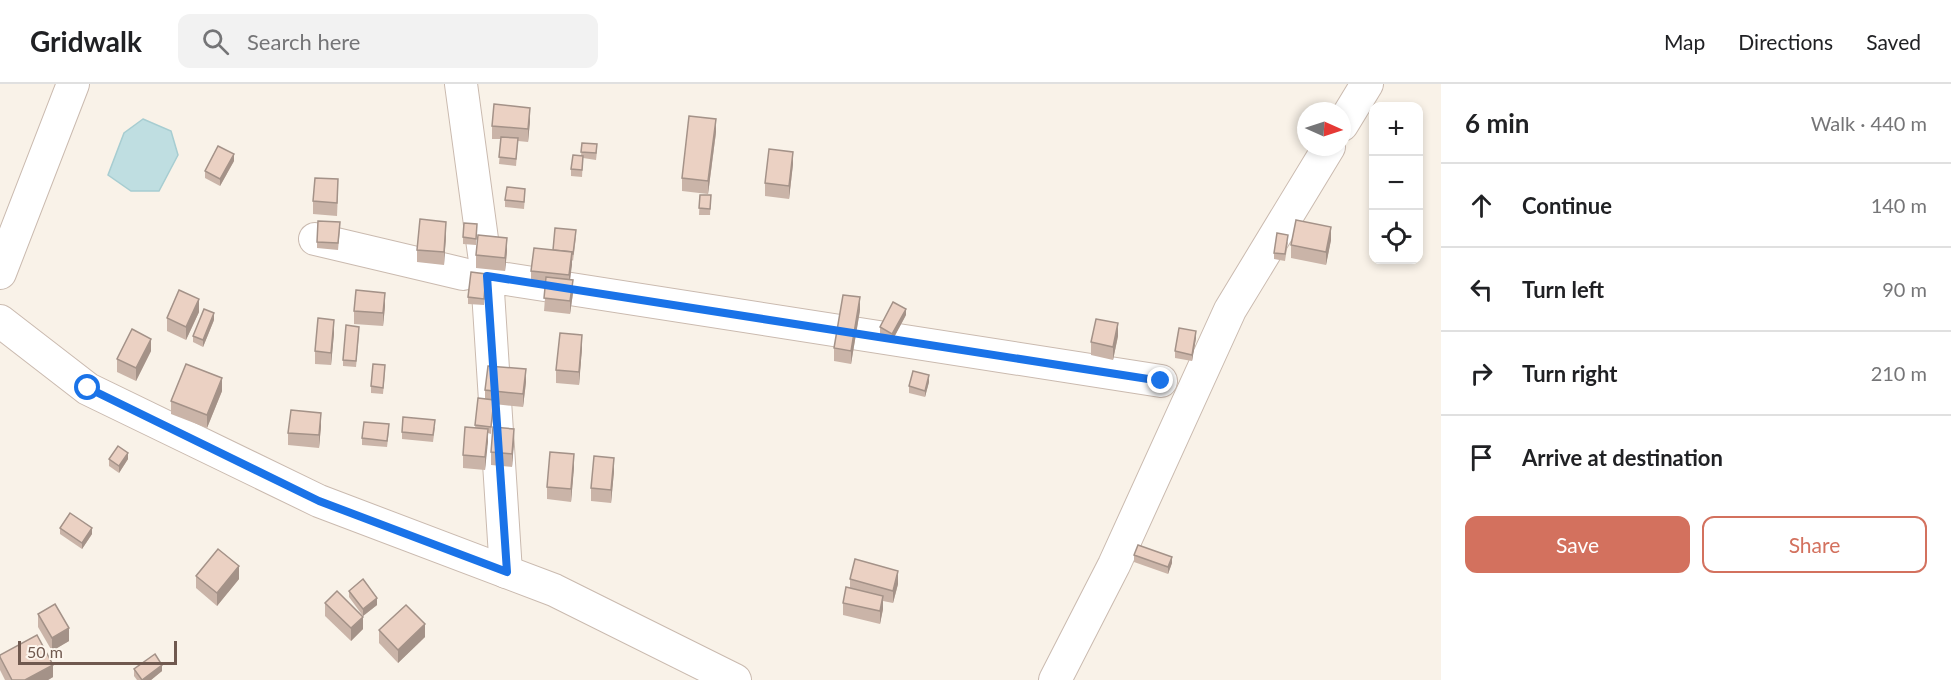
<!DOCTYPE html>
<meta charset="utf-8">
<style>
:root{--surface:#fff;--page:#f2f2f2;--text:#202124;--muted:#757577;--line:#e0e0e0;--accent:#d3715e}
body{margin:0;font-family:Lato,sans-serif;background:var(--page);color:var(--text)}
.controls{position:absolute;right:18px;top:18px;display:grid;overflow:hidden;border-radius:12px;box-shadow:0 3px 9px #0003}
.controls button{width:54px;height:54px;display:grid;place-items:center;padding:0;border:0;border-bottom:2px solid var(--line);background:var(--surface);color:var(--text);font:30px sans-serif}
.compass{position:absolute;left:1297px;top:18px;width:54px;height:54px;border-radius:50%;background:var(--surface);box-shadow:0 3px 9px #0003;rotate:93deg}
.scale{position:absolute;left:18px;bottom:15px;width:159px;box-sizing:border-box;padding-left:6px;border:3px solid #70594f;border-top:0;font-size:16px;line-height:21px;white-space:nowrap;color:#70594f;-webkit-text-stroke:4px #fdf6ee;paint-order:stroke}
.stop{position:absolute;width:18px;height:18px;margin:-14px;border:4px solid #1a73e8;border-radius:50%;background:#fff}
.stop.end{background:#1a73e8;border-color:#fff;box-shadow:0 2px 6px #0008}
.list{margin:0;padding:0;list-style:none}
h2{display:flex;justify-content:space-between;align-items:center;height:78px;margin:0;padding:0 24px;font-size:26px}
h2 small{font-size:20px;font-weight:400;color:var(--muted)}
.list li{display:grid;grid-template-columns:39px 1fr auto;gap:18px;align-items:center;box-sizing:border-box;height:84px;padding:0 24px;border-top:2px solid var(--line)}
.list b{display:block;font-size:22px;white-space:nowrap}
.list em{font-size:20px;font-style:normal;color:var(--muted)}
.actions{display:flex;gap:12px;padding:18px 24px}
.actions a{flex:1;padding:14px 0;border:2px solid var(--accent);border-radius:12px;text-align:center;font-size:21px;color:var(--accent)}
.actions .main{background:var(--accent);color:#fff}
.icon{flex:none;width:33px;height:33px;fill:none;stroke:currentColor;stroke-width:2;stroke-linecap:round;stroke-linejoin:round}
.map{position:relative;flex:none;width:1441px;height:596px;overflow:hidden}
header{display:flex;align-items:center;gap:36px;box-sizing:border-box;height:84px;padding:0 30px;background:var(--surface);border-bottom:2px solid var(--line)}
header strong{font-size:28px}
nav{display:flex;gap:33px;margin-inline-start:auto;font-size:21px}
.search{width:420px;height:54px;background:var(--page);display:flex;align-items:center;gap:15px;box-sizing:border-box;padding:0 21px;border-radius:12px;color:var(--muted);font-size:22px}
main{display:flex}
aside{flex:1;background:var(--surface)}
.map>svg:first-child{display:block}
.water{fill:#bfdee1;stroke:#a7cdd1;stroke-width:1.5}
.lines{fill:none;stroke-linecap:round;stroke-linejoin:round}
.minor-casing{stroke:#cabaaf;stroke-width:34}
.minor{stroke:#fff;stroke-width:32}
.wall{fill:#cab4a8}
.shaded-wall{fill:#a49288}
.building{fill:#ebd1c3;stroke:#a49288;stroke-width:1.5}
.route{stroke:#1a73e8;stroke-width:8}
</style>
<header>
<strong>Gridwalk</strong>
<div class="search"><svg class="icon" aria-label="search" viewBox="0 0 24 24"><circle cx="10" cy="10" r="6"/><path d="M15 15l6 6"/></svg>Search here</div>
<nav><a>Map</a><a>Directions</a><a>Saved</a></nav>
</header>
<main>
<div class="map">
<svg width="1441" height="596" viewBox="0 0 1441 596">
<rect width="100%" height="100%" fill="#f9f2e8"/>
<path class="water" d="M143,35L171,47L178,71L159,107H131L108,91L124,49Z"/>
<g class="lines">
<g class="minor-casing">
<g id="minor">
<path d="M461,0L487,192"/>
<path d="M1342,41L1367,0"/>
<path d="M315,155L463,190"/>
<path d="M0,189L73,0"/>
<path d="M0,237L88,305L319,417L554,506L735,596"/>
<path d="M506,488L487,192L1161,297"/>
<path d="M1055,596L1114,481L1230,226L1329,63"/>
</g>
</g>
<use href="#minor" class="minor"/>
</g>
<g class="wall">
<path d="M530,37L528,58L518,57L516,82L499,80L501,55H492V42Z"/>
<path d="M716,48L708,110L682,107V94Z"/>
<path d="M582,59L597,67L596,76L583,74L582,93L571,92V85L581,72Z"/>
<path d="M234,77L220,102L205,94V87Z"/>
<path d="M793,80L789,115L765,112V99Z"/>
<path d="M338,108L337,132L313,130V117Z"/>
<path d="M525,111L524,125L505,123V116Z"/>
<path d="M700,111H711L710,131H699Z"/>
<path d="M340,145L338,166L317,164V158Z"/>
<path d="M477,147L476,161L463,160V153Z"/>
<path d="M446,151L444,181L417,178V166Z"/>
<path d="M576,153L573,177L572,176L570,196L573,209L570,230L544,227L546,201L531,200V187Z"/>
<path d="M1331,156L1326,181L1291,174V161Z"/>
<path d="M1288,158L1285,177L1274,175V169Z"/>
<path d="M507,167L505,187L476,184V171Z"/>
<path d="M486,196L484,221L468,220V213Z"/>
<path d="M385,222L383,242L354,240V227Z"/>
<path d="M860,226L851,280L834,277V264Z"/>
<path d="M199,228L186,256L167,247V234Z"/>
<path d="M906,231L892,257L880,250V243Z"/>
<path d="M214,236L203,263L193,258V252Z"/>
<path d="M334,249L331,281L315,280V267Z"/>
<path d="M359,249L356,283L343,282V276Z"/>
<path d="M1118,252L1113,276L1091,271V258Z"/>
<path d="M1196,254L1192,277L1175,274V267Z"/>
<path d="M582,264L579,301L556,299V286Z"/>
<path d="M151,267L136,297L117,288V275Z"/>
<path d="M385,288L383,310L371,309V302Z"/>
<path d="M526,298L523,323L494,320L491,350L488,349L485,386L463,384V371L475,344L478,314L485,315V306Z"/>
<path d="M929,298L925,313L909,309V302Z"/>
<path d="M222,307L207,344L171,330V317Z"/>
<path d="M321,342L319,364L288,361V349Z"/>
<path d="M435,343L433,358L402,355V348Z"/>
<path d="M389,346L387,363L362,361V354Z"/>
<path d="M514,358L512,383L491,381V368Z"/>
<path d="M109,375H128L119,389L109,382Z"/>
<path d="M574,383L571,418L547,415V403Z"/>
<path d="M614,387L611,419L591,417V404Z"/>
<path d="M60,444L92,450L82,465L60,450Z"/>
<path d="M1134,471L1172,479L1168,490L1134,478Z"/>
<path d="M196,492L239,495L217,522L196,504Z"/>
<path d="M850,495L898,500L893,519L883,517V525L880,540L843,531V519L850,504Z"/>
<path d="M349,507L377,521L363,532L349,513Z"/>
<path d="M325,519L363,545L351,557L325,532Z"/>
<path d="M38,530L69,557L52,567L38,543Z"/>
<path d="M379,546L425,553L398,579L379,559Z"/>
<path d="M0,571L53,593L48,596H5L0,586Z"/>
<path d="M134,585L162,587L151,596H137L134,592Z"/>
</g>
<g class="shaded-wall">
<path d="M530,24V37L528,58V45Z"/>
<path d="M716,35V48L708,110V97Z"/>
<path d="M793,68V80L789,115V102Z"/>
<path d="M234,70V77L220,102V95Z"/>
<path d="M446,138V151L444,181V168Z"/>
<path d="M1331,143V156L1326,181V168Z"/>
<path d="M507,154V167L505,187V174Z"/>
<path d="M572,168V181L569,203V191Z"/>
<path d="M573,196V209L570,230V217Z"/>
<path d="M385,209V222L383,242V229Z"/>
<path d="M860,213V226L851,280V267Z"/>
<path d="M199,215V228L186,256V243Z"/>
<path d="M906,225V231L892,257V250Z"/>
<path d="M214,229V236L203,263V256Z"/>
<path d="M334,236V249L331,281V269Z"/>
<path d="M1118,239V252L1113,276V263Z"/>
<path d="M1196,247V254L1192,277V271Z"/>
<path d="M582,251V264L579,301V288Z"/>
<path d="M151,255V267L136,297V284Z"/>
<path d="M526,285V298L523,323V310Z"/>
<path d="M929,291V298L925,313V307Z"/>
<path d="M222,294V307L207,344V331Z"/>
<path d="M321,329V342L319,364V351Z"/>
<path d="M488,345V358L485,386V373Z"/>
<path d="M514,345V358L512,383V370Z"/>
<path d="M128,369V375L119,389V382Z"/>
<path d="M574,370V383L571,418V405Z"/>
<path d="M614,374V387L611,419V406Z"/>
<path d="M92,444V450L82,465V459Z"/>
<path d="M1172,473V479L1168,490V483Z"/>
<path d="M239,482V495L217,522V509Z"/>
<path d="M898,487V500L893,519V507Z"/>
<path d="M883,512V525L880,540V527Z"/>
<path d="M377,514V521L363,532V525Z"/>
<path d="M363,533V545L351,557V544Z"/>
<path d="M425,540V553L398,579V566Z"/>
<path d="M69,544V557L52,567V554Z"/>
<path d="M53,581V593L48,596H25Z"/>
<path d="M162,581V587L151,596H142Z"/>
</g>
<g class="building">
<path d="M494,20L530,24L528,45L492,42Z"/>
<path d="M689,32L716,35L708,97L682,94Z"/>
<path d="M501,53L518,54L516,75L499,73Z"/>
<path d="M582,59L597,60L596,69L581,68Z"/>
<path d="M218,62L234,70L220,95L205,87Z"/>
<path d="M769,65L793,68L789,102L765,99Z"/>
<path d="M573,71L583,72L582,86L571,85Z"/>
<path d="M315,94L338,95L337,119L313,117Z"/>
<path d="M507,103L525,105L524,118L505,116Z"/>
<path d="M700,111H711L710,125L699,124Z"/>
<path d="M420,135L446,138L444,168L417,166Z"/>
<path d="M1296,136L1331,143L1326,168L1291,161Z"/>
<path d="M318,137L340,138L338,159L317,158Z"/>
<path d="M464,139L477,140L476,155L463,153Z"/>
<path d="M555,144L576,146L573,170H571L572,168L553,166Z"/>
<path d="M1277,149L1288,151L1285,170L1274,169Z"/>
<path d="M478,151L507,154L505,174L476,171Z"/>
<path d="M534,164L572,168L569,191L531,187Z"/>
<path d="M471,188L486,190L484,215L468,213Z"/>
<path d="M546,193L573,196L570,217L544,214Z"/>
<path d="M179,206L199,215L186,243L167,234Z"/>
<path d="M356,206L385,209L383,229L354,227Z"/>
<path d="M843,211L860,213L851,267L834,264Z"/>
<path d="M893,218L906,225L892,250L880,243Z"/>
<path d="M204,225L214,229L203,256L193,252Z"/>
<path d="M318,234L334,236L331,269L315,267Z"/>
<path d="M1096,235L1118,239L1113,263L1091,258Z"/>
<path d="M346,241L359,243L356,277L343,276Z"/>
<path d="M1179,244L1196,247L1192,271L1175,267Z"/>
<path d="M132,245L151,255L136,284L117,275Z"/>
<path d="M560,249L582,251L579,288L556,286Z"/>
<path d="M186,280L222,294L207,331L171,317Z"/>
<path d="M373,280L385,281L383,304L371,302Z"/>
<path d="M488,282L526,285L523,310L485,306Z"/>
<path d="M913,287L929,291L925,307L909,302Z"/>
<path d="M478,314L494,316L491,343L475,341Z"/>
<path d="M291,326L321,329L319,351L288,349Z"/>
<path d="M403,333L435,336L433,351L402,348Z"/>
<path d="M364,338L389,340L387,357L362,354Z"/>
<path d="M465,343L488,345L485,373L463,371Z"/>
<path d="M493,343L514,345L512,370L491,368Z"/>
<path d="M118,362L128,369L119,382L109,375Z"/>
<path d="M550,368L574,370L571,405L547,403Z"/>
<path d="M594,372L614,374L611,406L591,404Z"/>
<path d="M70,429L92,444L82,459L60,444Z"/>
<path d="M1138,461L1172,473L1168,483L1134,471Z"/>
<path d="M218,465L239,482L217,509L196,492Z"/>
<path d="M855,475L898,487L893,507L850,495Z"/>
<path d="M363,495L377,514L363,525L349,507Z"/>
<path d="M846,503L883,512L880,527L843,519Z"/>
<path d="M337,507L363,533L351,544L325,519Z"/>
<path d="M55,520L69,544L52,554L38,530Z"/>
<path d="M406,521L425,540L398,566L379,546Z"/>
<path d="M37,551L53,581L25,596H12L0,573V571Z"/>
<path d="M155,570L162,581L142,596L134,585Z"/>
</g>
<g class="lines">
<path class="route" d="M88,304L319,417L507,488L487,192L1161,297"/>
</g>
</svg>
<div class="controls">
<button>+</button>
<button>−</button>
<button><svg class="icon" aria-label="locate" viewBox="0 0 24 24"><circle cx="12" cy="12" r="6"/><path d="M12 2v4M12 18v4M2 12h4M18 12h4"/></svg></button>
</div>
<svg class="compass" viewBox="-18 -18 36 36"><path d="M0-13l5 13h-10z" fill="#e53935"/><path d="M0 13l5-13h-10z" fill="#757577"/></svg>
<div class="scale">50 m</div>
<div class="stop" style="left:88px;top:304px"></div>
<div class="stop end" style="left:1161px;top:297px"></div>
</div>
<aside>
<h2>6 min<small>Walk · 440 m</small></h2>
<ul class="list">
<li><svg class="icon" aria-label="ahead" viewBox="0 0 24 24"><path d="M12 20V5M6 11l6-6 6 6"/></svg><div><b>Continue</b></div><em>140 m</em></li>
<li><svg class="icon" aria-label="left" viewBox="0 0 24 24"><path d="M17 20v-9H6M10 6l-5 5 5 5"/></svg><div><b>Turn left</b></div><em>90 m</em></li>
<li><svg class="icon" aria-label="right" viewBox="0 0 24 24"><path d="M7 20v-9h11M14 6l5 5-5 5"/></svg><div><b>Turn right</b></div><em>210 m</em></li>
<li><svg class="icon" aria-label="arrive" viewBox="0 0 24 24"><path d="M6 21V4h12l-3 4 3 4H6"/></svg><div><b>Arrive at destination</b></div></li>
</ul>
<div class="actions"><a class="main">Save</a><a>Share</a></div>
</aside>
</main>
